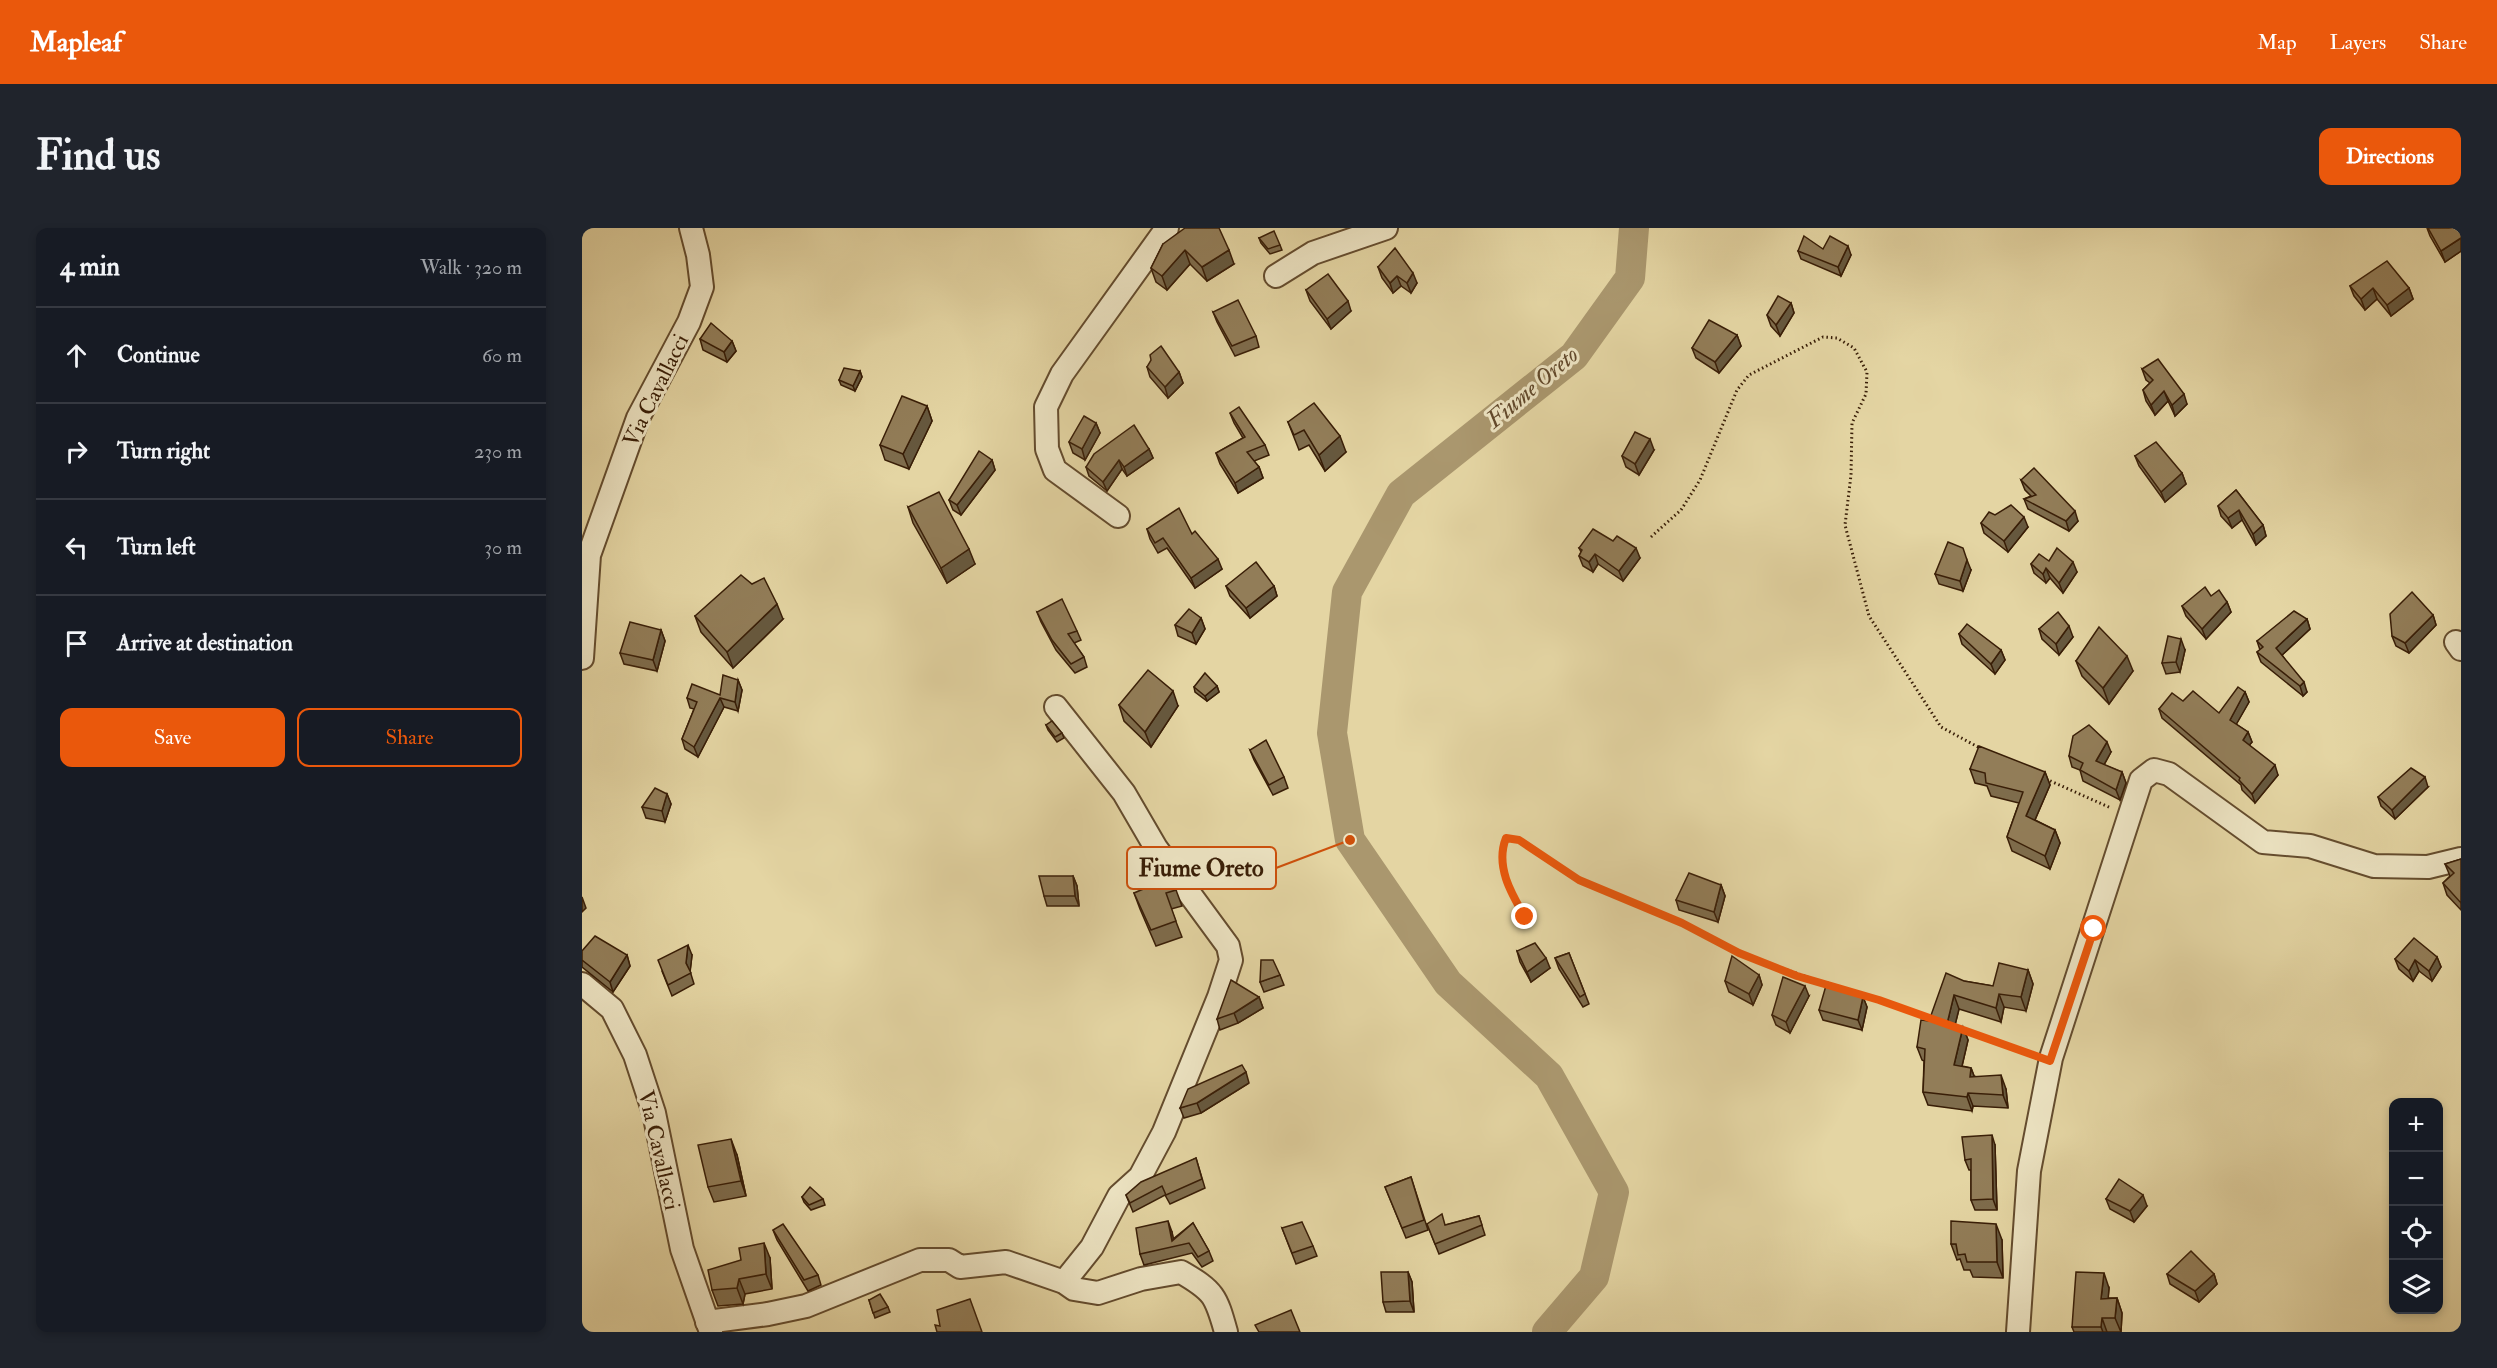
<!DOCTYPE html>
<meta charset="utf-8">
<style>
:root{--surface:#171b24;--page:#20242c;--text:#f1f3f6;--muted:#9ea1a6;--line:#363941;--accent:#ea580c}
body{margin:0;font-family:"IM FELL Double Pica",serif;background:var(--page);color:var(--text)}
.controls{position:absolute;right:18px;bottom:18px;display:grid;overflow:hidden;border-radius:12px;box-shadow:0 3px 9px #0003}
.controls button{width:54px;height:54px;display:grid;place-items:center;padding:0;border:0;border-bottom:2px solid var(--line);background:var(--surface);color:var(--text);font:30px sans-serif}
.stop{position:absolute;width:18px;height:18px;margin:-14px;border:4px solid #ea580c;border-radius:50%;background:#fff}
.stop.end{background:#ea580c;border-color:#fff;box-shadow:0 2px 6px #0008}
.list{margin:0;padding:0;list-style:none}
h2{display:flex;justify-content:space-between;align-items:center;height:78px;margin:0;padding:0 24px;font-size:26px}
h2 small{font-size:20px;font-weight:400;color:var(--muted)}
.list li{display:grid;grid-template-columns:39px 1fr auto;gap:18px;align-items:center;box-sizing:border-box;height:96px;padding:0 24px;border-top:2px solid var(--line)}
.list b{display:block;font-size:22px;white-space:nowrap}
.list em{font-size:20px;font-style:normal;color:var(--muted)}
.actions{display:flex;gap:12px;padding:18px 24px}
.actions a{flex:1;padding:14px 0;border:2px solid var(--accent);border-radius:12px;text-align:center;font-size:21px;color:var(--accent)}
.actions .main{background:var(--accent);color:#fff}
.icon{flex:none;width:33px;height:33px;fill:none;stroke:currentColor;stroke-width:2;stroke-linecap:round;stroke-linejoin:round}
.map{position:relative;flex:none;width:1879px;height:1104px;overflow:hidden;border-radius:12px}
header{display:flex;align-items:center;gap:36px;box-sizing:border-box;height:84px;padding:0 30px;background:var(--accent);color:#fff}
header strong{font-size:28px}
nav{display:flex;gap:33px;margin-inline-start:auto;font-size:21px}
.intro{display:flex;align-items:center;justify-content:space-between;box-sizing:border-box;height:144px;padding:0 36px}
h1{margin:0;font-size:42px}
.button{padding:15px 27px;border-radius:12px;background:var(--accent);color:#fff;font-size:21px;font-weight:700}
main{display:flex;gap:36px;padding:0 36px}
aside{flex:1;background:var(--surface);border-radius:12px;box-shadow:0 3px 9px #0003}
.map>svg:first-child{display:block}
.lines{fill:none;stroke-linecap:round;stroke-linejoin:round}
.river{stroke:#aa976e;stroke-width:30}
.minor-casing{stroke:#644c2e;stroke-width:26}
.path{stroke:#391e07;stroke-width:3;stroke-dasharray:1.5 3;stroke-linecap:butt}
.minor{stroke:#ede4c3;stroke-width:22}
.wall{fill:#7e6c4c;stroke:#391e07;stroke-width:1.5}
.shaded-wall{fill:#66583e;stroke:#391e07;stroke-width:1.5}
.building{fill:#927d58;stroke:#391e07;stroke-width:1.5}
.route{stroke:#ea580c;stroke-width:8}
.labels{text-anchor:middle;stroke-width:6;stroke-linejoin:round;paint-order:stroke}
.street-label{font-size:22px;fill:#391e07;stroke:#ede4c3}
.water-label{font-size:24px;font-style:italic;fill:#61482b;stroke:#ede4c3}
.leader{fill:none;stroke:#ce500b;stroke-width:2}
.callout-dot{fill:#ce500b;stroke:#ede4c3;stroke-width:2}
.callout{fill:#ede4c3;stroke:#ce500b;stroke-width:2}
.callout-label{font-size:24px;text-anchor:middle;font-weight:bold;fill:#391e07}
</style>
<header>
<strong>Mapleaf</strong>
<nav><a>Map</a><a>Layers</a><a>Share</a></nav>
</header>
<div class="intro"><h1>Find us</h1><a class="button">Directions</a></div>
<main>
<aside>
<h2>4 min<small>Walk · 320 m</small></h2>
<ul class="list">
<li><svg class="icon" aria-label="ahead" viewBox="0 0 24 24"><path d="M12 20V5M6 11l6-6 6 6"/></svg><div><b>Continue</b></div><em>60 m</em></li>
<li><svg class="icon" aria-label="right" viewBox="0 0 24 24"><path d="M7 20v-9h11M14 6l5 5-5 5"/></svg><div><b>Turn right</b></div><em>230 m</em></li>
<li><svg class="icon" aria-label="left" viewBox="0 0 24 24"><path d="M17 20v-9H6M10 6l-5 5 5 5"/></svg><div><b>Turn left</b></div><em>30 m</em></li>
<li><svg class="icon" aria-label="arrive" viewBox="0 0 24 24"><path d="M6 21V4h12l-3 4 3 4H6"/></svg><div><b>Arrive at destination</b></div></li>
</ul>
<div class="actions"><a class="main">Save</a><a>Share</a></div>
</aside>
<div class="map">
<svg width="1879" height="1104" viewBox="0 0 1879 1104">
<rect width="100%" height="100%" fill="#e4d5a3"/>
<filter id="stains"><feTurbulence type="fractalNoise" baseFrequency=".00333" numOctaves="4"/><feColorMatrix values="0 0 0 0 .2 0 0 0 0 .09 0 0 0 0 .02 0 0 0 .5 -.17"/></filter>
<radialGradient id="worn" r=".72"><stop offset=".6" stop-color="#630" stop-opacity="0"/><stop offset="1" stop-color="#630" stop-opacity=".3"/></radialGradient>
<g class="lines">
<path class="river" d="M965,1104L1012,1049L1032,964L967,848L866,755L768,612L750,505L765,364L819,266L992,128L1048,50L1052,0"/>
<g class="minor-casing">
<g id="minor">
<path d="M694,48L731,25L804,0"/>
<path d="M536,288L473,242L465,221L464,179L480,146L585,0"/>
<path d="M1874,414L1879,421"/>
<path d="M0,430L7,327L56,190L107,94L120,59L116,27L109,0"/>
<path d="M474,479L542,565L574,620L646,718L649,732L637,769L582,904L558,949L537,968L510,1019L482,1054"/>
<path d="M0,756L30,781L53,827L72,885L100,1021L129,1104"/>
<path d="M125,1094L186,1086L224,1078L338,1032H367L378,1039L424,1034L482,1054L492,1061L516,1065L559,1051L599,1044C632,1063 634,1068 644,1104"/>
<path d="M1436,1104L1447,943L1469,830L1559,552L1572,542L1587,546L1681,614L1728,618L1792,638L1846,639L1879,631"/>
</g>
</g>
<g class="path">
<path d="M1069,309L1099,282L1118,252L1155,162L1167,147L1241,109L1255,110L1272,120L1285,144L1284,166L1270,195L1269,247L1263,297L1287,388L1359,499L1398,520"/>
<path d="M1464,551L1529,580"/>
<path d="M943,689C929,665 913,638 924,610L937,612L997,652L1100,695L1157,725L1248,757"/>
<path d="M1263,762L1351,790"/>
<path d="M1380,800L1450,826"/>
</g>
<use href="#minor" class="minor"/>
</g>
<g class="wall">
<path d="M1845,0L1879,6V23L1863,34L1848,8Z"/>
<path d="M677,10L698,17L700,22L688,26L679,15Z"/>
<path d="M581,16L652,36L625,53L608,36L585,62L574,54L569,40Z"/>
<path d="M1241,21L1269,27L1259,48L1219,31L1216,23Z"/>
<path d="M796,39L835,55L829,65L819,58L811,65L800,50Z"/>
<path d="M1768,58L1827,60L1831,71L1809,88L1795,71L1783,82L1772,68Z"/>
<path d="M724,62L769,83L749,101L728,73Z"/>
<path d="M1209,75L1212,85L1198,108L1189,98L1185,87Z"/>
<path d="M631,84L674,108L677,119L653,128L635,94Z"/>
<path d="M1155,107L1159,118L1137,145L1114,130L1110,120Z"/>
<path d="M118,111L150,113L154,123L145,134L121,122Z"/>
<path d="M565,139L597,144L601,155L586,170L568,149Z"/>
<path d="M1560,141L1605,176L1593,188L1586,173L1573,187L1564,173L1561,162L1568,155L1564,152Z"/>
<path d="M278,143L280,149L273,163L259,157L257,152Z"/>
<path d="M345,178L350,193L327,241L303,232L298,217Z"/>
<path d="M648,185L683,217L687,227L672,233L677,239L681,250L656,265L638,236L634,225L661,210L652,195Z"/>
<path d="M706,194L764,224L743,243L727,217L717,222Z"/>
<path d="M514,195L518,205L503,232L491,225L487,214Z"/>
<path d="M567,221L571,230L545,248L540,241L525,263L507,248L504,239Z"/>
<path d="M1072,222L1057,247L1044,239L1040,228Z"/>
<path d="M1553,228L1600,245L1604,256L1583,274L1557,238Z"/>
<path d="M410,232L413,242L379,287L371,282L367,272Z"/>
<path d="M1439,252L1496,293L1487,303L1446,281L1442,271L1449,268L1443,262Z"/>
<path d="M1654,262L1681,297L1684,308L1674,317L1660,292L1650,300L1639,288L1636,278Z"/>
<path d="M326,279L393,336L365,355L331,295Z"/>
<path d="M1413,287L1446,299L1426,324L1402,305L1399,295Z"/>
<path d="M565,301L610,306L640,341L613,360L585,320L576,325L568,311Z"/>
<path d="M997,320L1058,330L1041,353L1016,336L1011,344L1001,338L997,328L999,324Z"/>
<path d="M1467,333L1495,344L1481,365L1468,350L1464,355L1452,345L1449,336Z"/>
<path d="M1389,342L1381,363L1357,356L1353,346Z"/>
<path d="M644,358H692L695,368L668,390L648,368Z"/>
<path d="M1629,368L1645,374L1649,384L1624,411L1604,388L1600,378Z"/>
<path d="M455,384L495,403L499,412L492,415L502,429L505,439L493,445L474,422L459,394Z"/>
<path d="M1851,387L1854,397L1827,425L1814,418L1810,408Z"/>
<path d="M113,388L201,391L151,440L119,404Z"/>
<path d="M619,390L623,401L614,416L596,408L593,397Z"/>
<path d="M1725,391L1728,401L1700,427L1725,464L1721,468L1679,434L1675,424L1678,422L1675,413Z"/>
<path d="M1457,401L1491,409L1477,427L1460,411Z"/>
<path d="M79,402L83,413L75,443L42,436L38,425Z"/>
<path d="M1377,406L1419,422L1423,432L1413,446L1380,416Z"/>
<path d="M1603,422L1598,444L1584,446L1580,435Z"/>
<path d="M1494,433L1551,443L1527,476L1500,448Z"/>
<path d="M156,452L160,462L156,483L142,479L116,529L103,521L100,511L112,481L108,480L105,470L138,467Z"/>
<path d="M635,458L637,464L625,473L613,464L612,459Z"/>
<path d="M1663,464L1667,474L1654,496L1666,504L1670,514L1667,517L1696,547L1673,575L1660,562L1659,557L1580,490L1577,481L1601,473L1637,485Z"/>
<path d="M537,477L596,478L569,519L542,493Z"/>
<path d="M464,497L480,505L482,510L475,514L466,502Z"/>
<path d="M668,522L702,549L706,560L691,567L672,532Z"/>
<path d="M1529,524L1522,537L1540,544L1544,555L1538,572L1501,553L1498,542L1490,539L1487,528Z"/>
<path d="M1388,541L1463,544L1468,557L1453,592L1473,602L1478,615L1468,641L1430,623L1425,609L1437,575L1409,568L1405,558L1393,555Z"/>
<path d="M1846,559L1813,591L1799,578L1796,569Z"/>
<path d="M85,566L89,576L83,594L64,590L60,579Z"/>
<path d="M1879,631V682L1865,667L1861,655L1868,648L1863,636Z"/>
<path d="M491,648L495,658L497,678H465L462,668Z"/>
<path d="M1139,657L1143,668L1136,694L1097,682L1094,672Z"/>
<path d="M594,662L600,678L589,681L600,709L574,718L558,681L552,665Z"/>
<path d="M0,723L45,727L48,738L31,764L0,739Z"/>
<path d="M935,723L968,740L949,754L938,734Z"/>
<path d="M987,725L1007,776L1001,779L977,741L973,730Z"/>
<path d="M110,727L108,743L112,756L90,768L80,743Z"/>
<path d="M1855,729L1859,739L1850,753L1837,743L1831,753L1817,741L1813,731Z"/>
<path d="M1446,742L1451,756L1444,783L1422,779L1419,794L1377,781L1373,797L1381,799L1386,812L1380,838L1389,840L1392,848L1424,861L1426,880L1391,878L1390,883L1346,877L1341,864L1342,833L1340,832L1335,819L1347,793L1382,753L1411,758Z"/>
<path d="M698,747L702,757L682,764L678,754Z"/>
<path d="M1177,747L1180,757L1171,777L1147,764L1143,753Z"/>
<path d="M1227,768L1208,805L1194,797L1190,787Z"/>
<path d="M677,769L681,780L656,795L638,802L635,791Z"/>
<path d="M1281,769L1285,779L1280,802L1241,792L1237,782Z"/>
<path d="M667,855L619,885L602,890L598,880Z"/>
<path d="M1413,917L1415,982H1393L1389,972V942H1387L1383,932Z"/>
<path d="M155,927L164,968L132,974L126,959Z"/>
<path d="M614,930L623,960L588,976L583,967L551,984L544,967Z"/>
<path d="M829,949L846,1002L824,1010L803,959Z"/>
<path d="M220,969L241,971L243,977L229,982L222,974Z"/>
<path d="M1524,971L1565,978L1552,994L1528,981Z"/>
<path d="M897,988L903,1007L857,1026L845,996L864,997Z"/>
<path d="M611,995L627,1023L631,1033L620,1039L610,1025L562,1037L558,1026L590,1004L591,1011Z"/>
<path d="M700,1000L731,1018L735,1028L714,1036Z"/>
<path d="M191,1002L236,1047L239,1057L226,1063L195,1012Z"/>
<path d="M1420,1012L1421,1050L1391,1049L1388,1042H1382L1378,1031L1375,1032L1369,1016Z"/>
<path d="M188,1030L190,1061L163,1066L161,1076L136,1078L130,1062Z"/>
<path d="M826,1044L830,1054L832,1084H804L801,1074Z"/>
<path d="M1585,1046H1632L1635,1056L1617,1074L1588,1056Z"/>
<path d="M1527,1060L1526,1070H1535L1540,1085L1539,1104H1492L1490,1099Z"/>
<path d="M287,1072L306,1079L308,1084L293,1090Z"/>
</g>
<g class="shaded-wall">
<path d="M1879,10V23L1863,34L1859,23Z"/>
<path d="M1266,18L1269,27L1259,48L1256,39Z"/>
<path d="M603,22L608,36L585,62L580,48Z"/>
<path d="M647,22L652,36L625,53L620,39Z"/>
<path d="M831,45L835,55L829,65L825,55Z"/>
<path d="M815,48L819,58L811,65L808,55Z"/>
<path d="M1791,60L1795,71L1783,82L1779,71Z"/>
<path d="M1827,60L1831,71L1809,88L1805,77Z"/>
<path d="M766,73L769,83L749,101L745,91Z"/>
<path d="M1209,75L1212,85L1198,108L1194,97Z"/>
<path d="M1155,107L1159,118L1137,145L1133,134Z"/>
<path d="M150,113L154,123L145,134L142,124Z"/>
<path d="M278,143L280,149L273,163L271,158Z"/>
<path d="M597,144L601,155L586,170L583,159Z"/>
<path d="M1582,163L1586,173L1573,187L1569,177Z"/>
<path d="M1602,166L1605,176L1593,188L1590,177Z"/>
<path d="M345,178L350,193L327,241L321,226Z"/>
<path d="M514,195L518,205L503,232L500,221Z"/>
<path d="M758,208L764,224L743,243L737,227Z"/>
<path d="M1068,211L1072,222L1057,247L1053,236Z"/>
<path d="M567,221L571,230L545,248L542,239Z"/>
<path d="M410,232L413,242L379,287L375,277Z"/>
<path d="M537,232L540,241L525,263L521,254Z"/>
<path d="M677,239L681,250L656,265L653,255Z"/>
<path d="M1600,245L1604,256L1583,274L1579,264Z"/>
<path d="M1657,282L1660,292L1650,300L1646,290Z"/>
<path d="M1493,283L1496,293L1487,303L1484,293Z"/>
<path d="M1442,289L1446,299L1426,324L1422,313Z"/>
<path d="M1681,297L1684,308L1674,317L1671,306Z"/>
<path d="M1054,320L1058,330L1041,353L1037,343Z"/>
<path d="M387,321L393,336L365,355L359,340Z"/>
<path d="M1013,326L1016,336L1011,344L1007,334Z"/>
<path d="M636,331L640,341L613,360L609,350Z"/>
<path d="M1385,332L1389,342L1381,363L1378,353Z"/>
<path d="M1491,334L1495,344L1481,365L1477,355Z"/>
<path d="M1464,340L1468,350L1464,355L1461,346Z"/>
<path d="M692,358L695,368L668,390L664,380Z"/>
<path d="M1645,374L1649,384L1624,411L1620,401Z"/>
<path d="M195,376L201,391L151,440L145,424Z"/>
<path d="M1851,387L1854,397L1827,425L1823,415Z"/>
<path d="M619,390L623,401L614,416L610,405Z"/>
<path d="M1725,391L1728,401L1698,429L1694,420Z"/>
<path d="M1487,398L1491,409L1477,427L1474,416Z"/>
<path d="M79,402L83,413L75,443L71,432Z"/>
<path d="M1599,411L1603,422L1598,444L1594,434Z"/>
<path d="M1419,422L1423,432L1413,446L1409,436Z"/>
<path d="M1545,428L1551,443L1527,476L1521,460Z"/>
<path d="M156,452L160,462L156,483L153,474Z"/>
<path d="M1722,454L1725,464L1721,468L1718,458Z"/>
<path d="M635,458L637,464L625,473L623,468Z"/>
<path d="M591,463L596,478L569,519L563,504Z"/>
<path d="M1663,464L1667,474L1651,502L1648,492Z"/>
<path d="M138,470L142,479L116,529L112,519Z"/>
<path d="M1666,504L1670,514L1664,521L1661,512Z"/>
<path d="M1525,514L1529,524L1518,544L1514,533Z"/>
<path d="M1693,537L1696,547L1673,575L1670,566Z"/>
<path d="M1463,544L1468,557L1449,601L1444,588Z"/>
<path d="M1540,544L1544,555L1538,572L1534,562Z"/>
<path d="M1843,549L1846,559L1813,591L1810,582Z"/>
<path d="M85,566L89,576L83,594L80,583Z"/>
<path d="M1473,602L1478,615L1468,641L1463,628Z"/>
<path d="M491,648L495,658L497,678L493,668Z"/>
<path d="M1139,657L1143,668L1136,694L1132,684Z"/>
<path d="M0,669L4,680L0,684Z"/>
<path d="M106,717L110,727L108,745L104,735Z"/>
<path d="M45,727L48,738L31,764L28,754Z"/>
<path d="M1855,729L1859,739L1850,753L1847,743Z"/>
<path d="M964,730L968,740L949,754L945,744Z"/>
<path d="M1833,732L1837,743L1831,753L1827,743Z"/>
<path d="M1446,742L1451,756L1444,783L1439,769Z"/>
<path d="M1177,747L1180,757L1171,777L1167,766Z"/>
<path d="M1223,758L1227,768L1208,805L1204,794Z"/>
<path d="M1417,766L1422,779L1419,794L1414,780Z"/>
<path d="M1372,767L1377,781L1370,809L1365,796Z"/>
<path d="M677,769L681,780L656,795L652,785Z"/>
<path d="M1281,769L1285,779L1280,802L1276,792Z"/>
<path d="M1381,799L1386,812L1377,851L1372,837Z"/>
<path d="M1389,840L1394,853L1388,849Z"/>
<path d="M664,844L667,855L619,885L615,875Z"/>
<path d="M1419,847L1424,861L1426,880L1421,867Z"/>
<path d="M1386,865L1391,878L1390,883L1385,869Z"/>
<path d="M1410,907L1413,917L1415,982L1411,971Z"/>
<path d="M149,911L155,927L164,968L159,953Z"/>
<path d="M1561,967L1565,978L1552,994L1548,983Z"/>
<path d="M586,993L590,1004L593,1018L590,1013Z"/>
<path d="M1414,996L1420,1012L1421,1050L1415,1034Z"/>
<path d="M182,1015L188,1030L190,1061L184,1046Z"/>
<path d="M826,1044L830,1054L832,1084L828,1073Z"/>
<path d="M1522,1045L1527,1060L1525,1086L1519,1071Z"/>
<path d="M1632,1046L1635,1056L1617,1074L1613,1063Z"/>
<path d="M157,1051L163,1066L161,1076L155,1060Z"/>
<path d="M1535,1070L1540,1085L1539,1104L1533,1090Z"/>
<path d="M1520,1090L1525,1104H1521L1519,1099Z"/>
</g>
<g class="building">
<path d="M603,0H637L647,22L620,39L603,22L580,48L569,40L581,16Z"/>
<path d="M1846,0H1875L1879,6V10L1859,23Z"/>
<path d="M692,3L698,17L686,21L677,10Z"/>
<path d="M1222,8L1241,21L1248,8L1266,18L1256,39L1216,23Z"/>
<path d="M813,20L831,45L825,55L815,48L808,55L796,39Z"/>
<path d="M1805,33L1827,60L1805,77L1791,60L1779,71L1768,58Z"/>
<path d="M746,46L766,73L745,91L724,62Z"/>
<path d="M1196,68L1209,75L1194,97L1185,87Z"/>
<path d="M656,72L674,108L650,118L631,84Z"/>
<path d="M1127,92L1155,107L1133,134L1110,120Z"/>
<path d="M129,95L150,113L142,124L118,111Z"/>
<path d="M579,118L597,144L583,159L565,139L569,132L568,127Z"/>
<path d="M1576,131L1602,166L1590,177L1582,163L1569,177L1561,162L1571,152L1560,141Z"/>
<path d="M262,140L278,143L271,158L257,152Z"/>
<path d="M320,168L345,178L321,226L298,217Z"/>
<path d="M732,175L758,208L737,227L722,202L712,207L706,194Z"/>
<path d="M657,179L683,217L665,224L677,239L653,255L634,225L663,209L648,185Z"/>
<path d="M502,188L514,195L500,221L487,214Z"/>
<path d="M552,197L567,221L542,239L537,232L521,254L504,239L512,226Z"/>
<path d="M1053,204L1068,211L1053,236L1040,228Z"/>
<path d="M1574,214L1600,245L1579,264L1553,228Z"/>
<path d="M397,223L410,232L375,277L367,272Z"/>
<path d="M1452,240L1493,283L1484,293L1442,271L1454,267L1439,252Z"/>
<path d="M1654,262L1681,297L1671,306L1657,282L1646,290L1636,278Z"/>
<path d="M357,264L387,321L359,340L326,279Z"/>
<path d="M1429,277L1442,289L1422,313L1399,295L1407,284L1413,287Z"/>
<path d="M597,280L610,306L613,303L636,331L609,350L581,310L573,315L565,301Z"/>
<path d="M1011,301L1031,313L1035,308L1054,320L1037,343L1013,326L1007,334L997,328L1000,322L997,320Z"/>
<path d="M1366,314L1381,320L1385,332L1378,353L1353,346Z"/>
<path d="M1475,320L1491,334L1477,355L1464,340L1461,346L1449,336L1457,326L1467,333Z"/>
<path d="M674,334L692,358L664,380L644,358Z"/>
<path d="M159,347L170,356L182,350L195,376L145,424L113,388Z"/>
<path d="M1623,359L1629,368L1637,362L1645,374L1620,401L1600,378Z"/>
<path d="M1830,364L1851,387L1823,415L1810,408L1808,386Z"/>
<path d="M480,371L495,403L486,406L502,429L489,436L470,412L455,384Z"/>
<path d="M607,381L619,390L610,405L593,397Z"/>
<path d="M1712,383L1725,391L1694,420L1722,454L1718,458L1675,424L1681,419L1675,413Z"/>
<path d="M1476,384L1487,398L1474,416L1457,401Z"/>
<path d="M48,394L79,402L71,432L38,425Z"/>
<path d="M1385,396L1419,422L1409,436L1377,406Z"/>
<path d="M1517,399L1545,428L1521,460L1494,433Z"/>
<path d="M1586,408L1599,411L1594,434L1580,435Z"/>
<path d="M566,442L591,463L563,504L537,477Z"/>
<path d="M623,445L635,458L623,468L612,459Z"/>
<path d="M141,447L156,452L153,474L138,470L112,519L100,511L115,474L105,470L110,456L138,467Z"/>
<path d="M1656,459L1663,464L1648,492L1666,504L1661,512L1693,537L1670,566L1657,552L1658,550L1577,481L1590,465L1601,473L1611,463L1637,485Z"/>
<path d="M470,493L480,505L473,509L464,497Z"/>
<path d="M1507,497L1525,514L1514,533L1540,544L1534,562L1498,542L1501,535L1487,528L1491,508Z"/>
<path d="M684,512L702,549L687,557L668,522Z"/>
<path d="M1397,518L1463,544L1444,588L1473,602L1463,628L1425,609L1441,564L1404,555L1403,545L1388,541Z"/>
<path d="M1829,540L1843,549L1810,582L1796,569Z"/>
<path d="M73,560L85,566L80,583L60,579Z"/>
<path d="M1879,631V675L1861,655L1872,645L1863,636Z"/>
<path d="M1107,645L1139,657L1132,684L1094,672Z"/>
<path d="M457,648H491L493,668H462Z"/>
<path d="M585,651L594,662L584,665L594,693L569,702L552,665Z"/>
<path d="M13,708L45,727L28,754L0,732V723Z"/>
<path d="M1832,710L1855,729L1847,743L1833,732L1827,743L1813,731Z"/>
<path d="M953,715L964,730L945,744L935,723Z"/>
<path d="M106,717L104,735L109,745L86,757L76,732Z"/>
<path d="M987,725L1003,766L998,769L973,730Z"/>
<path d="M1150,728L1177,747L1167,766L1143,753Z"/>
<path d="M679,732H691L698,747L678,754Z"/>
<path d="M1417,735L1446,742L1439,769L1417,766L1414,780L1372,767L1365,796L1381,799L1372,837L1389,840L1388,849L1419,847L1421,867L1386,865L1385,869L1341,864L1343,821L1335,819L1339,792L1347,793L1364,745L1382,753L1411,758Z"/>
<path d="M1201,749L1223,758L1204,794L1190,787Z"/>
<path d="M649,752L677,769L652,785L635,791Z"/>
<path d="M1245,754L1281,769L1276,792L1237,782Z"/>
<path d="M660,837L664,844L615,875L598,880L606,861Z"/>
<path d="M1410,907L1411,971L1389,972V931L1383,932L1380,909Z"/>
<path d="M149,911L159,953L126,959L116,917Z"/>
<path d="M614,930L620,951L584,967L580,958L548,975L544,967L559,954Z"/>
<path d="M829,949L842,992L820,1000L803,959Z"/>
<path d="M1537,951L1561,967L1548,983L1524,971Z"/>
<path d="M228,959L241,971L227,977L220,969Z"/>
<path d="M860,986L863,997L897,988L900,997L853,1016L845,996Z"/>
<path d="M586,993L590,1013L611,995L627,1023L616,1029L607,1015L558,1026L554,1000Z"/>
<path d="M1369,993L1414,996L1415,1034H1385L1383,1026L1376,1027L1374,1016H1369Z"/>
<path d="M720,994L731,1018L710,1025L700,1000Z"/>
<path d="M201,996L236,1047L222,1052L191,1002Z"/>
<path d="M182,1015L184,1046L157,1051L155,1060L130,1062L126,1042L159,1032L157,1020Z"/>
<path d="M1609,1023L1632,1046L1613,1063L1585,1046Z"/>
<path d="M799,1044H826L828,1073L801,1074Z"/>
<path d="M1494,1044L1522,1045L1519,1071L1535,1070L1533,1090H1520L1519,1099H1490Z"/>
<path d="M298,1066L306,1079L291,1085L287,1072Z"/>
<path d="M388,1071L400,1104H355L353,1097L358,1098L355,1082Z"/>
<path d="M709,1082L718,1104H677L673,1097Z"/>
</g>
<g class="lines">
<path class="route" d="M943,689C929,665 913,638 924,610L937,612L997,652L1100,695L1157,725L1215,748L1297,772L1468,833L1512,701"/>
</g>
<g class="labels">
<g class="street-label">
<text transform="translate(73 162) rotate(-64)" y="8">Via Cavallacci</text>
<text transform="translate(78 922) rotate(77)" y="8">Via Cavallacci</text>
</g>
<g class="water-label">
<text transform="translate(950 159) rotate(-40)" y="8">Fiume Oreto</text>
</g>
</g>
<path class="leader" d="M768 612L694 640"/>
<circle class="callout-dot" cx="768" cy="612" r="6"/>
<rect class="callout" x="545" y="619" width="149" height="42" rx="6"/>
<g class="callout-label">
<text x="619" y="648">Fiume Oreto</text>
</g>
<rect width="100%" height="100%" filter="url(#stains)"/>
<rect width="100%" height="100%" fill="url(#worn)"/>
</svg>
<div class="controls">
<button>+</button>
<button>−</button>
<button><svg class="icon" aria-label="locate" viewBox="0 0 24 24"><circle cx="12" cy="12" r="6"/><path d="M12 2v4M12 18v4M2 12h4M18 12h4"/></svg></button>
<button><svg class="icon" aria-label="layers" viewBox="0 0 24 24"><path d="M12 4l9 5-9 5-9-5zM3 14l9 5 9-5"/></svg></button>
</div>
<div class="stop" style="left:1512px;top:701px"></div>
<div class="stop end" style="left:943px;top:689px"></div>
</div>
</main>
